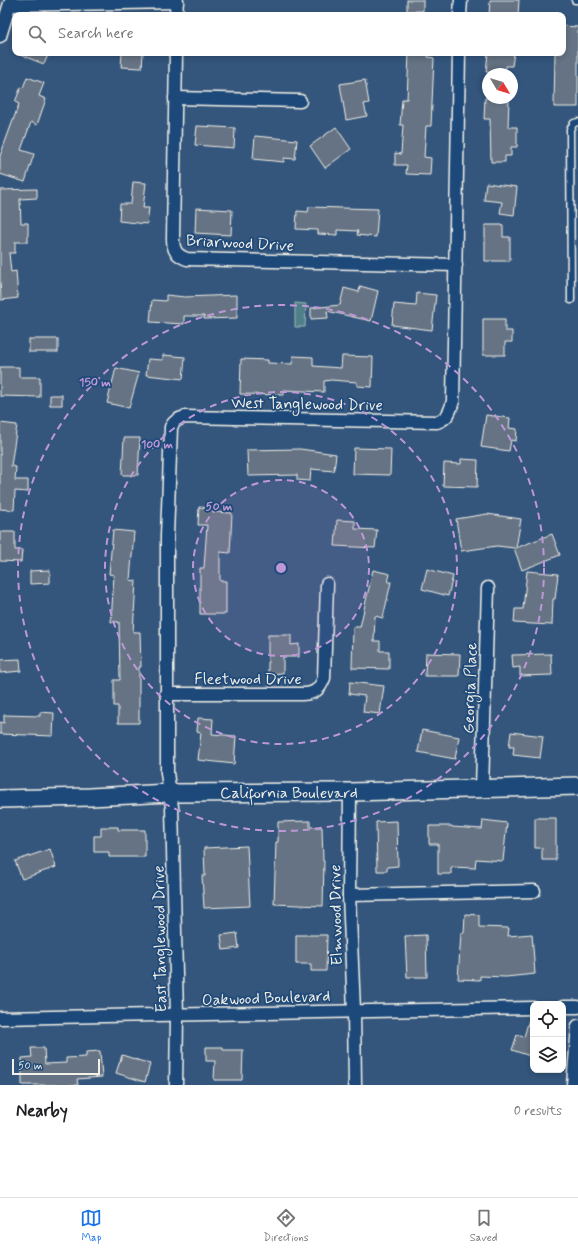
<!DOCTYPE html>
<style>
:root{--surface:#fff;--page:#f6f6f6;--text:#202124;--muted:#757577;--line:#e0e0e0;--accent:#1a73e8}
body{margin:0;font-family:Mynerve,sans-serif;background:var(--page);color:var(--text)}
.controls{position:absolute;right:12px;bottom:12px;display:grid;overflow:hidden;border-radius:8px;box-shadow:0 2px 6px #0003}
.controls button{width:36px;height:36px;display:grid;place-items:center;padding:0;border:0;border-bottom:1px solid var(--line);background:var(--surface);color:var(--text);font:20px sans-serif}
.compass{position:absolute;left:482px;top:68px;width:36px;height:36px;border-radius:50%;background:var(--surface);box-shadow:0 2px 6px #0003;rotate:128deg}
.scale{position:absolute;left:12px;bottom:10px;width:88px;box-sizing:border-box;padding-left:4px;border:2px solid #f4f1e8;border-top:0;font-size:11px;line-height:14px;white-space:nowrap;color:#f4f1e8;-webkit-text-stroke:3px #1f4a7a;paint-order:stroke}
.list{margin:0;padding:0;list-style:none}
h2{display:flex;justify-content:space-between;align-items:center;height:52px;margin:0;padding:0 16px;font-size:17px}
h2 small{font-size:13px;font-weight:400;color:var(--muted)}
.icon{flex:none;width:22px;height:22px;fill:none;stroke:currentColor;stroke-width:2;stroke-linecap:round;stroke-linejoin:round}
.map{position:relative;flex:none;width:578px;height:1085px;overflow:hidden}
.search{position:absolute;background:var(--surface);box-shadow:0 2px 6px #0003;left:12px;right:12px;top:12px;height:44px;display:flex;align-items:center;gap:10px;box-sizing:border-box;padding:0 14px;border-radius:8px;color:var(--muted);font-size:15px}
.sheet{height:112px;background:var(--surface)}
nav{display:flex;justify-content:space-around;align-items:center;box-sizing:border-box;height:56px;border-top:1px solid var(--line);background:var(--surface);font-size:11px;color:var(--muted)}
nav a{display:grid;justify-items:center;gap:2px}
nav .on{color:var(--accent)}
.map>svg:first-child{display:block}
.grass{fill:#507f89;stroke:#a2b8b8}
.building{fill:#657384;stroke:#f4f1e8}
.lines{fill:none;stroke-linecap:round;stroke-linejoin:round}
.lane-casing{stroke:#f4f1e8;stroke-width:9}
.street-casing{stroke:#f4f1e8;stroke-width:15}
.secondary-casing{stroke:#f4f1e8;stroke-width:20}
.lane{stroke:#1f4a7a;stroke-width:6}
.street{stroke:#1f4a7a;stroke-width:12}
.secondary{stroke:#1f4a7a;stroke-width:17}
.ring{fill:none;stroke:#be98d6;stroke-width:2;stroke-dasharray:7 5}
.labels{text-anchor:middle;stroke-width:3.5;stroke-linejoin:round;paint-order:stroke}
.street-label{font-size:16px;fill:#f4f1e8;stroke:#1f4a7a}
.centre{fill:#be98d6;stroke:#1f4a7a;stroke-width:2}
.ring-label{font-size:12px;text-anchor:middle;font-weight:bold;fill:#be98d6;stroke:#1f4a7a;stroke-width:3.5;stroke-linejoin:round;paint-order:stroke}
</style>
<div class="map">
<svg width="578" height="1085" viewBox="0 0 578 1085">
<rect width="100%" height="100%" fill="#34567d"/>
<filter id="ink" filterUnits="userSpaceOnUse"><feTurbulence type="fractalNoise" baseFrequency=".025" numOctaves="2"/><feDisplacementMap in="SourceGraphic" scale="8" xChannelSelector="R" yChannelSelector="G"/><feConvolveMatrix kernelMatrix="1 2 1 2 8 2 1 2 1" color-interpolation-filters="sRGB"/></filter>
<g filter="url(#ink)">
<path class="grass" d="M295,303L306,304L305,327H295Z"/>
<g class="building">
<rect x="407" y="0" width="16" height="11"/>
<path d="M490,0H519L518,15H489Z"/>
<path d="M563,26L578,27V107H554L555,53H563Z"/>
<path d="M18,53H49L44,64L18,54Z"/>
<path d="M122,53H143L142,68L121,67Z"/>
<path d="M409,53H429L428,57L434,58L431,126H426L424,157L431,158L430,175L406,174L407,165H395V153L401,154L403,125H400L402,99H407Z"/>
<path d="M488,53H514L512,66H506L505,74L486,72Z"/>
<path d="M27,77L44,83L39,96L46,99L37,125L31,122L21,150L34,154L25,182L0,174V156L19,104L15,102L21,87L23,88Z"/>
<path d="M365,80L369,103L364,104L367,116L346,120L340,84Z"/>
<path d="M485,98H509L508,127H517V147H511V156H505V162H491L490,119H484Z"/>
<path d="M197,126L235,128L234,148L195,145Z"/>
<path d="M336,127L351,149L325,168L310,146Z"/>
<path d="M255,136L297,140L295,159L284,158V162L253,159Z"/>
<path d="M133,182L146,183L143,208H149L147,224L119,221L120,204H131Z"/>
<path d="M486,183L517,187L514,215L500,213L502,202L484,200Z"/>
<path d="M37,189V198L20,199L21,223H28V242H15V253H9L11,272L16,271L18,298L1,300L0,282V190Z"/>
<path d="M309,207L378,209L376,237L357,235L358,231L337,230V235L318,234V230L296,229L297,211L308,212Z"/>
<path d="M196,208L232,210L231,235L195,233Z"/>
<path d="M485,225H503V237H510V261H485Z"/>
<path d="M360,286L378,291L371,321L327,311L328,318L311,319V308L340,305L344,288L359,292Z"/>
<path d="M417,293L436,295L432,330L392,325L394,304L416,306Z"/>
<path d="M166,295L185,297L237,295V318L204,319V316H184V324L150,322L152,300L166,301Z"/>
<path d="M483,319H505V331H512V342H505V355H483Z"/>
<rect x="29" y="339" width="29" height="13"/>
<path d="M163,355L185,357L183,379L146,375L148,359L163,360Z"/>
<path d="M293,356L313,357V366L341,368L342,356L373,357L372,387L357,386V382L331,380L324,381V392L284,390V395L240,394L241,359L268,360V363L292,364Z"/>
<path d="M0,367H19V377H40V397L0,396Z"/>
<path d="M116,368L139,373L129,408L107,403Z"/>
<rect x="50" y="395" width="12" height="10"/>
<path d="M486,415L510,418L509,428L517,429L516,441L511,440L509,451L481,447Z"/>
<path d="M0,423L17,425L11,466L16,467L15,480H28V492L15,491L14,510L0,509Z"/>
<path d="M124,438H140L138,475H122Z"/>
<path d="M354,448L391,449L390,475L353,474Z"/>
<path d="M300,449L336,454L334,471L311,469L310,481L297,480V475L248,476L247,450Z"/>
<path d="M461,459L478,460L477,487L443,486L444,463L461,464Z"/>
<path d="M199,507L214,508L213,512L232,513L230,553L220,552V581H226V614H200V568H204L207,525H198Z"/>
<path d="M487,514L521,519L516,548L552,534L560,555L522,570L514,548L497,546L461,551L456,519Z"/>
<path d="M337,520L355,521V529L377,530L375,548L335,546Z"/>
<path d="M113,530L134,532L130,580L136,581L133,632H140L141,667H139V723H118V706H114V680H120L119,622H111L114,575L109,574Z"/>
<path d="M0,532H15V550H22L21,562L0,561Z"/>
<path d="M427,569L453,576L448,596L422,589Z"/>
<path d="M50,570V583L30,584V571Z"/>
<path d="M373,570L390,574L388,582H391L383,618L375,616L374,641H380V651H389V669L352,668L353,627H360Z"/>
<path d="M527,571L558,574L555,599H553L552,625L514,623L515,609H523Z"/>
<path d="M268,635H291V645L299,644V657H283V673L268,674Z"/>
<path d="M426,653L460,654L459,676H425Z"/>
<path d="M551,654L552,675L520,676V667L513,668L512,655Z"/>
<path d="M20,659L21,671L0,673V660Z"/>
<path d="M350,682L384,686L380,714L363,712L365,696L349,694Z"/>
<path d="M40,712L54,713L53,736L0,734V722L4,723V715L40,716Z"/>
<path d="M198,718L213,719L212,734L236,736L234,764L198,760L201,733L197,732Z"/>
<path d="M422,730L459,737L455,759L418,752Z"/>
<path d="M511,732L543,736L540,758L513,755L514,747H509Z"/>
<path d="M535,818H556V860H542V848H535Z"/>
<path d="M483,820L507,823L503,861L476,859L475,868L451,867V874H438V844H429V826H452V827L482,829Z"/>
<path d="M310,821V827H322L323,861H324L323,906L274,904L276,842H278V822Z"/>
<path d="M397,821L398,866L387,867V871H377L376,822Z"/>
<path d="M101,827H118V830H145V857H109V852H94V836H101Z"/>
<path d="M247,846L250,906L204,908L202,876H205L204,848Z"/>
<path d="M50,849L56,867L22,879L15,861Z"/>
<path d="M465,914L479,915V927L509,928L508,936L532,934L535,974L506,977L480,976V980L458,979L461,933H464Z"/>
<path d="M237,933L239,948L223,950L221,935Z"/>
<path d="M296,935H327L326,971H311V964H296Z"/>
<path d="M426,935L427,977H407L405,936Z"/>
<path d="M530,1016H533V1057L512,1050L517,1035L524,1037Z"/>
<path d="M206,1047H223V1050H243L242,1080H214L215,1061H206Z"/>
<path d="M31,1048H44L45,1064L66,1063V1058L86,1057V1052L100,1051L102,1077L77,1079L78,1085H22V1058L32,1057Z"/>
<path d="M122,1055L150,1064L145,1082L116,1073Z"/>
</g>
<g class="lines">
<g class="lane-casing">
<g id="lane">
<path d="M575,0H578"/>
<path d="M571,300L570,129L574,123L578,122"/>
</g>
</g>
<g class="street-casing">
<g id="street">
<path d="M10,5L177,2"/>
<path d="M176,15L177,0"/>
<path d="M460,15L461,0"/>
<path d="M0,36L11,0"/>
<path d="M176,53L173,238C173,250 176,255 187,259L456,265"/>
<path d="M175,98L300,101"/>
<path d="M166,694H302C315,694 320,689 324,678L327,584"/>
<path d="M482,788L488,588"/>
<path d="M350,792L349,895L354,1010L355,1085"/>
<path d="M349,895L534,891"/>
<path d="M563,1007H578"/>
<path d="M0,1018C178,1016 355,1010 533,1008"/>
<path d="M176,1085L177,1016L172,807L167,773V536L171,427C174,421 178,419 185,417L437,422C448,418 450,412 453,401L459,53"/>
<path d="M573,1085L578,1026"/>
</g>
</g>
<g class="secondary-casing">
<path id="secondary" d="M0,799L90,797L170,793L350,792L578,786"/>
</g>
<use href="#lane" class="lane"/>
<use href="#street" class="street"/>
<use href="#secondary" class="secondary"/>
</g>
</g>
<circle cx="281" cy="568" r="88" fill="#be98d6" fill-opacity=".12"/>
<g class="ring">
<circle cx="281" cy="568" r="88"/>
<circle cx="281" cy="568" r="176"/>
<circle cx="281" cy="568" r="263"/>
</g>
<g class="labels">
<g class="street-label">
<text transform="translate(240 242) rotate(3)" y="6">Briarwood Drive</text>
<text transform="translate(307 403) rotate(1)" y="6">West Tanglewood Drive</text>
<text x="248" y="684">Fleetwood Drive</text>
<text transform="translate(469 688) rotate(-88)" y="6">Georgia Place</text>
<text x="289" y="798">California Boulevard</text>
<text transform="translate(335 915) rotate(-91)" y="6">Elmwood Drive</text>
<text transform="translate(159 939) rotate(-91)" y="6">East Tanglewood Drive</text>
<text transform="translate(266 997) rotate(-2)" y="6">Oakwood Boulevard</text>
</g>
</g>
<circle cx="281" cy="568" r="6" class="centre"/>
<g class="ring-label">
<text x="95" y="386">150 m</text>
<text x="157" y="448">100 m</text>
<text x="219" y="510">50 m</text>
</g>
</svg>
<div class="controls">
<button><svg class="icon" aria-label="locate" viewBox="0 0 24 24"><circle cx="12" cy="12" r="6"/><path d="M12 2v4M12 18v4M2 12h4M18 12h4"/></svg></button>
<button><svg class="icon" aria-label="layers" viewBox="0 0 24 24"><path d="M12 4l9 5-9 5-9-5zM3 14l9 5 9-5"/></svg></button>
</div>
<svg class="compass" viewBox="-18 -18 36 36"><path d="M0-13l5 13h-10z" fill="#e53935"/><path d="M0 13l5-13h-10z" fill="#757577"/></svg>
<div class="scale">50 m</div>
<div class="search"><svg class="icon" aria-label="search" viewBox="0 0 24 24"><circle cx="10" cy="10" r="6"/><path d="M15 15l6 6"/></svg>Search here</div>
</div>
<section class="sheet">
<h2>Nearby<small>0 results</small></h2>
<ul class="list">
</ul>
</section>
<nav>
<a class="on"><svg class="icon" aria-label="map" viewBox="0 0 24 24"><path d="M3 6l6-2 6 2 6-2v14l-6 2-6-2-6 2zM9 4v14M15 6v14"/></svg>Map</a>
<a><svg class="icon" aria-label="directions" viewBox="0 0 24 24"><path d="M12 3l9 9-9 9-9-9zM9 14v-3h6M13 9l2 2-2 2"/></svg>Directions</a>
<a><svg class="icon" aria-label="saved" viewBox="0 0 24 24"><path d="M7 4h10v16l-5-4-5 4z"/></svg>Saved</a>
</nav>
